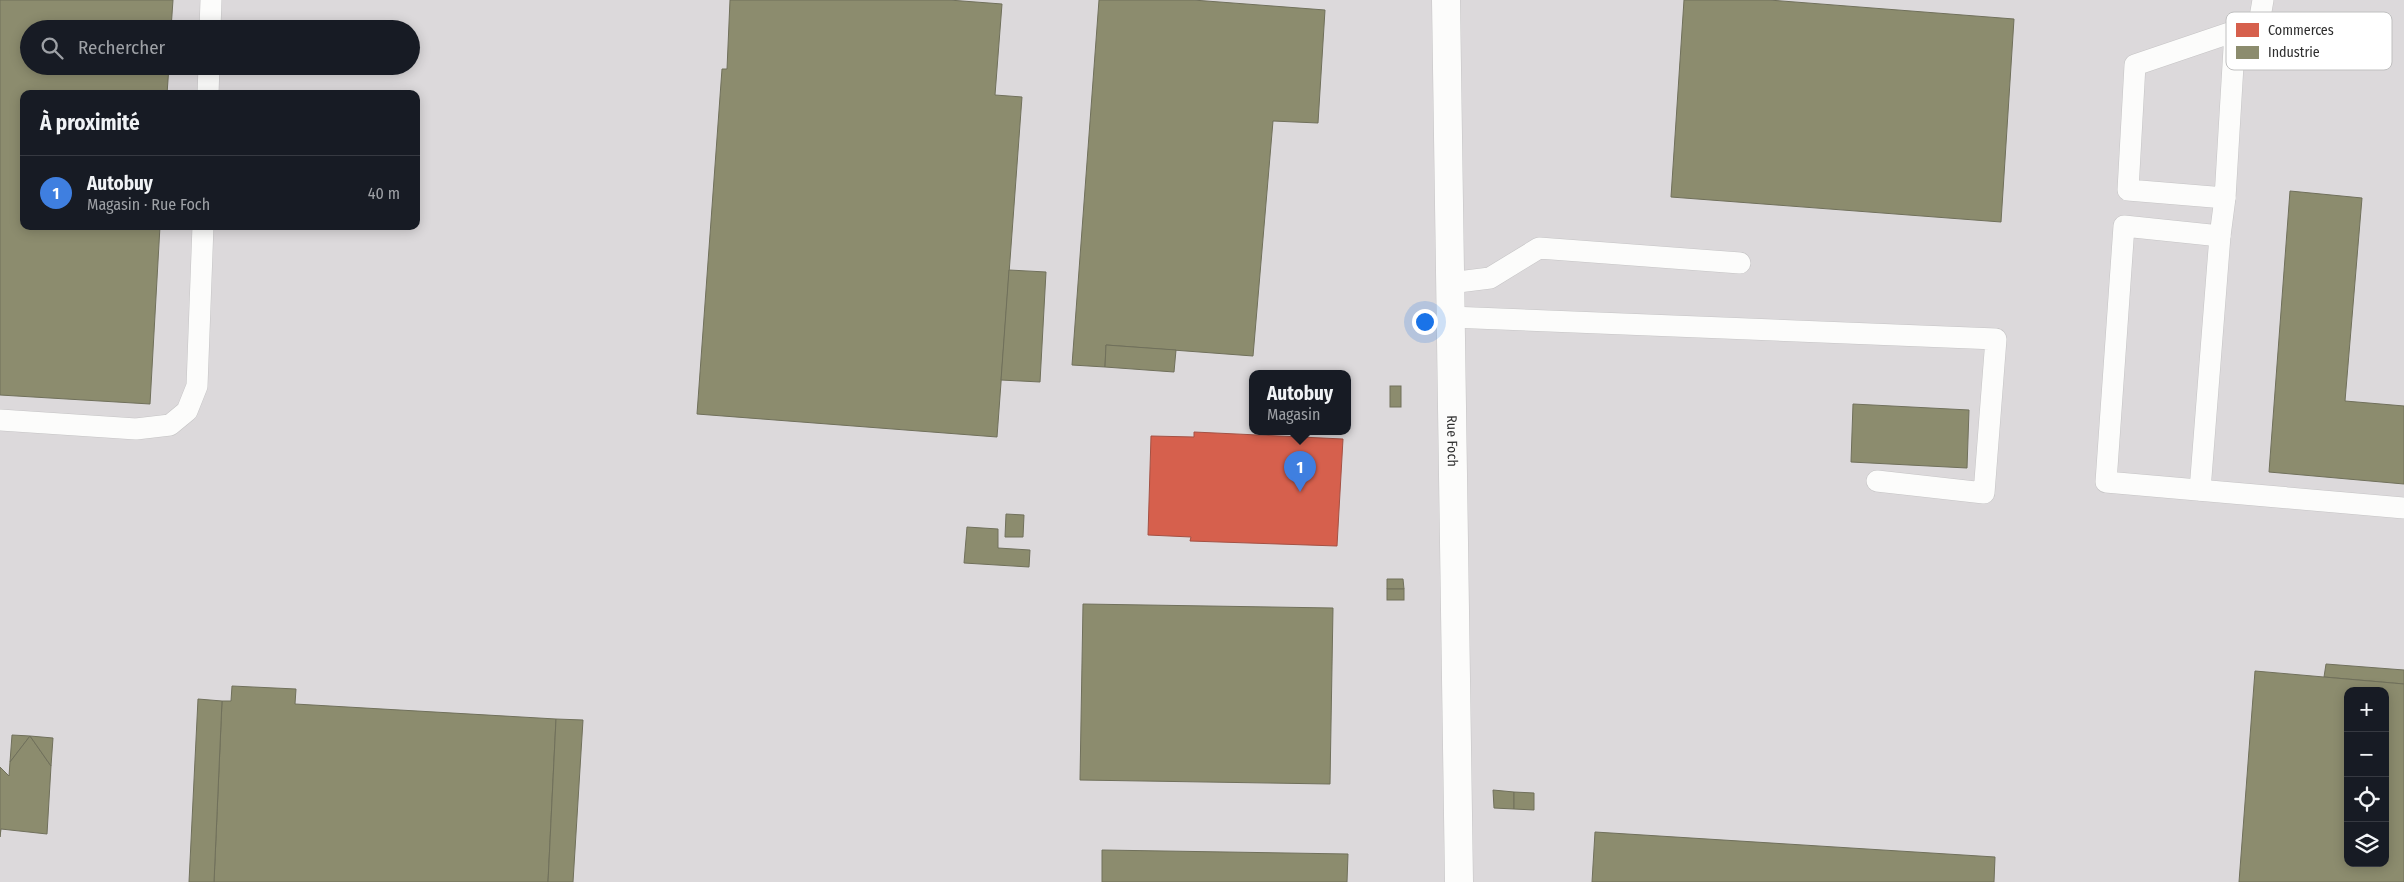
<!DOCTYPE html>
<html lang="fr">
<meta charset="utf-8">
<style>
:root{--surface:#171b24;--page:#20242c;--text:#f1f3f6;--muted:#9ea1a6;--line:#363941;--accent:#0b8043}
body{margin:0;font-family:"Fira Sans Condensed",sans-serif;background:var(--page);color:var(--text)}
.controls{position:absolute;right:15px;bottom:15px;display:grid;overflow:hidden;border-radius:10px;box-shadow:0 2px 12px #0003}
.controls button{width:45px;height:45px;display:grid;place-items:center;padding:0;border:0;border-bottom:1px solid var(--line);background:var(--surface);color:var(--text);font:25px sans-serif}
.you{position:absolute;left:1424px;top:321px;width:18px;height:18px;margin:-12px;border:4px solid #fff;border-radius:50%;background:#1a73e8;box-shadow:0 0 0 8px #1a73e833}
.badge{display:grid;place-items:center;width:32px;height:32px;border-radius:50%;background:var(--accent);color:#fff;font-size:16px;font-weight:700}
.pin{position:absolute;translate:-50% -41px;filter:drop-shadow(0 1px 2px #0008)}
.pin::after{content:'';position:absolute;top:26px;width:18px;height:15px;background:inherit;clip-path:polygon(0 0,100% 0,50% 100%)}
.popup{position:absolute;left:1249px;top:370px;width:102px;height:65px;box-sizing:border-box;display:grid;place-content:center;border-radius:10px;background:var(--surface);filter:drop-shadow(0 1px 4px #0005);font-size:16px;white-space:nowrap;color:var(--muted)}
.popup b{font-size:19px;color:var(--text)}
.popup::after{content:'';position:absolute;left:50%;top:100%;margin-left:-10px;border:10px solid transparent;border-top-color:var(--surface)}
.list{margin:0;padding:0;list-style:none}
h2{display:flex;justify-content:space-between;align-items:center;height:65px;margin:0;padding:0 20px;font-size:21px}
h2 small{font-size:16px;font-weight:400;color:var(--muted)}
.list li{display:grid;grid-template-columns:32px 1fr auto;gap:15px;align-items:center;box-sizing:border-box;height:75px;padding:0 20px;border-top:1px solid var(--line)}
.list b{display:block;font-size:19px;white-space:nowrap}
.list p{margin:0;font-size:16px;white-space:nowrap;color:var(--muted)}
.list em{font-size:16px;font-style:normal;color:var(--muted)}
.icon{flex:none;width:28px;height:28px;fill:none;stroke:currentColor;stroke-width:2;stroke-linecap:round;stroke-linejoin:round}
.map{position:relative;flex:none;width:2404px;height:882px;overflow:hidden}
.search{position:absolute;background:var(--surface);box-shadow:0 2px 12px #0003;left:20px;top:20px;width:400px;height:55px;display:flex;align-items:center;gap:12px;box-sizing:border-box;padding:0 18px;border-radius:28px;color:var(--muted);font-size:19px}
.panel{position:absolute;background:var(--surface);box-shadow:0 2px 12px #0003;left:20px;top:90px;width:400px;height:140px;border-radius:10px}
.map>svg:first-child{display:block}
.industrial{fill:#dcd9db;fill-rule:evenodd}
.shops{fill:#d6604d;stroke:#a45144}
.industry{fill:#8c8c6e;stroke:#70705b;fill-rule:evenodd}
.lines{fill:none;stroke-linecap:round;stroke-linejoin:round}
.lane-casing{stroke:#c5c4c5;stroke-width:22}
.street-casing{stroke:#c5c4c5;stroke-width:29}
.lane{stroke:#fcfcfb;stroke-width:21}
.street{stroke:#fcfcfb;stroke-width:28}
.labels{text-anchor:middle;stroke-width:5;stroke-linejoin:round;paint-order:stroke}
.street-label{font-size:14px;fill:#2e2e2e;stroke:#fff}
.key{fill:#fff;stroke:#c0c0c0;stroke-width:1}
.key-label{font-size:14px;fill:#2e2e2e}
</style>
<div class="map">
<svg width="2404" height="882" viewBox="0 0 2404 882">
<rect width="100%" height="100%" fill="#ece8e4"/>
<path class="industrial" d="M0,0H2404V882H0ZM29,29H411V66H29ZM24,94H416V226H24ZM1252,373H1348V431H1252ZM2348,691H2385V863H2348Z"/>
<path class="shops" d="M1194,432L1343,439L1337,546L1190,541L1191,537L1148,535L1151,436L1194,437Z"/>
<g class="industry">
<path d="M0,0H173L171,29H29V66H169L167,94H24V226H160L150,404L0,395Z"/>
<path d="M730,0H949L1002,4L995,95L1022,97L997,437L697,414L722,69H727Z"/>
<path d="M1099,0H1193L1325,10L1318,123L1273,121L1253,356L1106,345L1105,367L1072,365Z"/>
<path d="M1684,0H1769L2014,19L2001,222L1671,197Z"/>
<path d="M2290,191L2362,198L2345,401L2404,406V484L2269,472Z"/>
<path d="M1009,270L1046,272L1040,382L1001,380Z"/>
<path d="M1106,345L1176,350L1174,372L1105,367Z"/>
<rect x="1390" y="386" width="11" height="21"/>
<path d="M1853,404L1969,410L1967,468L1851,462Z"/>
<path d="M1006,514L1024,515L1023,537H1005Z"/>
<path d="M967,527L998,529V548L1030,550L1029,567L964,563Z"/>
<path d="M1387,579H1403L1404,589H1387Z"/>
<rect x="1387" y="589" width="17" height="11"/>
<path d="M1083,604L1333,608L1330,784L1080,780Z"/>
<path d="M2326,664L2404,670V684L2324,677Z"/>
<path d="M2255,671L2404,684V882H2239ZM2348,691H2385V863H2348Z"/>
<path d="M232,686L296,689L295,704L556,719L548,882H214L222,701H231Z"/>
<path d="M198,699L222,701L214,882H189Z"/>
<path d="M556,719L583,720L573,882H548Z"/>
<path d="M12,735L30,736L10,762Z"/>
<path d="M30,736L51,766L47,834L1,829L0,837V767L9,776L10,762Z"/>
<path d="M30,736L53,738L51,766Z"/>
<path d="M1493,790L1514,792V809L1494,808Z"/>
<path d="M1514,792L1534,793V810L1514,809Z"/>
<path d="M1595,832L1995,857L1994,882H1592Z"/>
<path d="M1102,850L1348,854L1347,882H1102Z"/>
</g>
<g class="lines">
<g class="lane-casing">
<g id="lane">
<path d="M210,29L211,0"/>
<path d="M2235,32L2225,198L2128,190L2135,65L2259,23L2263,0"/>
<path d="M208,94L209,66"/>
<path d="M2225,198L2220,236L2124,226L2106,482L2404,508"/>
<path d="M1450,283L1490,278L1539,248L1740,263"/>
<path d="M1450,317L1996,339L1984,493L1877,481"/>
<path d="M0,420L136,429L170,425L187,411L197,386L203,226"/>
<path d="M2200,490L2220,236"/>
</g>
</g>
<g class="street-casing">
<g id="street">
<path id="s1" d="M1446,0L1459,882"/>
</g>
</g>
<use href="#lane" class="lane"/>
<use href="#street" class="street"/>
</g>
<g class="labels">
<g class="street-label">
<text dy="5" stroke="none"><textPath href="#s1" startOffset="441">Rue Foch</textPath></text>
</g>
</g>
<rect x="2226" y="12" width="166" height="58" rx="8" class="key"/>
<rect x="2236" y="23" width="23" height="14" fill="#d6604d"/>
<rect x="2236" y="46" width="23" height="13" fill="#8c8c6e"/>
<g class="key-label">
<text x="2268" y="35">Commerces</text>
<text x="2268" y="57">Industrie</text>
</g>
</svg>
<div class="controls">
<button>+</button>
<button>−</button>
<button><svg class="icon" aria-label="locate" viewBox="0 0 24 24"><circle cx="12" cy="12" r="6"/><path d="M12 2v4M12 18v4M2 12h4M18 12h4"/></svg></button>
<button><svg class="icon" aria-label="layers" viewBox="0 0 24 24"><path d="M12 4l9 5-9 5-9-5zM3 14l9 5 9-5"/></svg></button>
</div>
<div class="you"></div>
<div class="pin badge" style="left:1300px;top:492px;background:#3f7fe0">1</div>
<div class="popup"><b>Autobuy</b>Magasin</div>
<div class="search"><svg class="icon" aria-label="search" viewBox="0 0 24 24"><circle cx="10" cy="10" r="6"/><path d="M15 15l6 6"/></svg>Rechercher</div>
<section class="panel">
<h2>À proximité<small></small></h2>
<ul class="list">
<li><span class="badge" style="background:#3f7fe0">1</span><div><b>Autobuy</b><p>Magasin · Rue Foch</p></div><em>40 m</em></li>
</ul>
</section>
</div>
